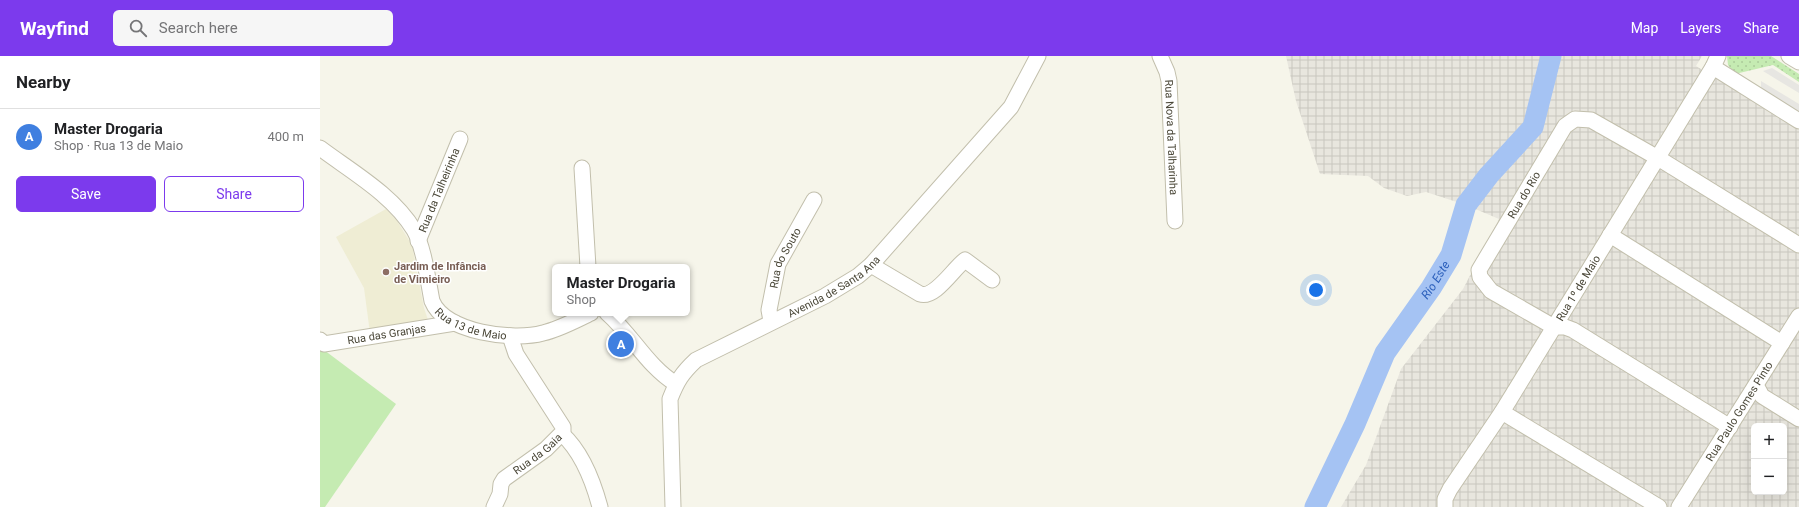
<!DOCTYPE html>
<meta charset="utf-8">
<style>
:root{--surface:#fff;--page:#f6f6f6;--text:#202124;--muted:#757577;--line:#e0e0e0;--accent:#7c3aed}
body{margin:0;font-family:Roboto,sans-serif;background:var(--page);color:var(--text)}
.controls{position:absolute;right:12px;bottom:12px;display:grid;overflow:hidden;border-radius:6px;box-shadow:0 4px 16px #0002}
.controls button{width:36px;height:36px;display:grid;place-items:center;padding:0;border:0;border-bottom:1px solid var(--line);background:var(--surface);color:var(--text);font:20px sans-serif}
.you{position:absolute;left:996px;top:234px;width:14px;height:14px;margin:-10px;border:3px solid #fff;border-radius:50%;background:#1a73e8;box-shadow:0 0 0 6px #1a73e833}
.badge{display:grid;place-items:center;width:26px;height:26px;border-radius:50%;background:var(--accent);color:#fff;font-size:13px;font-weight:700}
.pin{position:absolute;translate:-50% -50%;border:2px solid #fff;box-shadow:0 1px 4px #0006}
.popup{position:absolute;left:232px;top:208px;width:138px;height:52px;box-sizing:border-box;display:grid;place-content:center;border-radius:6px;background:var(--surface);filter:drop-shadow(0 1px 3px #0005);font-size:13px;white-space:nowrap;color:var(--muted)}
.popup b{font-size:15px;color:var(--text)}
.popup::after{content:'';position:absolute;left:50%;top:100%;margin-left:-8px;border:8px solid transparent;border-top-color:var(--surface)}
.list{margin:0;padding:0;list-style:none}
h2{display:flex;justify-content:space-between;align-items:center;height:52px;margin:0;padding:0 16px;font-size:17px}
h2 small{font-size:13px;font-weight:400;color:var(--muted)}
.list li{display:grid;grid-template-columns:26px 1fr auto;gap:12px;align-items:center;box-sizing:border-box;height:56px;padding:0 16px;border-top:1px solid var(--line)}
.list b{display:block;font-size:15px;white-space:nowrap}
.list p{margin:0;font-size:13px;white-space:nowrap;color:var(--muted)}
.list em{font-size:13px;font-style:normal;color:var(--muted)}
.actions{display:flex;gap:8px;padding:12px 16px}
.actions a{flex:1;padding:9px 0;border:1px solid var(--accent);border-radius:6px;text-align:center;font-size:14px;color:var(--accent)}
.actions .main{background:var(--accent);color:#fff}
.icon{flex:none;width:22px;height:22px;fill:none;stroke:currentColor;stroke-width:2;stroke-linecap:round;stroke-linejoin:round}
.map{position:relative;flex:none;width:1479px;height:451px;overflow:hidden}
header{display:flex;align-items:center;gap:24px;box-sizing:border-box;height:56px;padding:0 20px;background:var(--accent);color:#fff}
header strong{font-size:19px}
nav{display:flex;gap:22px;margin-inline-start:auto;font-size:14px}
.search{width:280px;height:36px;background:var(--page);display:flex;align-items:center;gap:10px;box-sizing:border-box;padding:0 14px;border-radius:6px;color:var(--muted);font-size:15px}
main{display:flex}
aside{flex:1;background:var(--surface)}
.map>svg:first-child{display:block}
.industrial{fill:url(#industrial-grid);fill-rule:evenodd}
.education{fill:#efedd4}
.grass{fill:url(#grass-dots)}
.park{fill:#c5ebb2}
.parking{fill:#e7e6e2}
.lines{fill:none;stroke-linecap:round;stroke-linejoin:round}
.river{stroke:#a5c3f3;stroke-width:21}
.minor-casing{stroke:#c2bfac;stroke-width:17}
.minor{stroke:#fff;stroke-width:15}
.education-dot{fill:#8d6e63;stroke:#fff;stroke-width:1.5}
.labels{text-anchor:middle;stroke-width:3;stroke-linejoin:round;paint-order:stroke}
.street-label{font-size:11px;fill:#4a4738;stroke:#fff}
.education-label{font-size:11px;font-weight:bold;fill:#785e54;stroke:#fff;text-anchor:start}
.water-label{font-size:12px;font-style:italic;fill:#2b5fbb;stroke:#fff}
</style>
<header>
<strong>Wayfind</strong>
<div class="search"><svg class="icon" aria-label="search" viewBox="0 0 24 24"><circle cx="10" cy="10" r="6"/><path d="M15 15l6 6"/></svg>Search here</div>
<nav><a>Map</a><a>Layers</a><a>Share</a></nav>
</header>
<main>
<aside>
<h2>Nearby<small></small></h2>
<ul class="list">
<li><span class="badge" style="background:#3f7fe0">A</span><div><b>Master Drogaria</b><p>Shop · Rua 13 de Maio</p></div><em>400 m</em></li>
</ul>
<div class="actions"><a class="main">Save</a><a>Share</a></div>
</aside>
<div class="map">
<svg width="1479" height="451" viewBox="0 0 1479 451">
<defs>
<pattern id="industrial-grid" width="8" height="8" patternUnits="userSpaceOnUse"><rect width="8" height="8" fill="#e8e6de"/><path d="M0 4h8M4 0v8" fill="none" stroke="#c8c7bf"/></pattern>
<pattern id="grass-dots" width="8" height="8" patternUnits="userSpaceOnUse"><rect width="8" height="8" fill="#c5ebb2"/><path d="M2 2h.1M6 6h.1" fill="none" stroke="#abcb9a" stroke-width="1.8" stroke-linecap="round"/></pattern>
</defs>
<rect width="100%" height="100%" fill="#f6f5ea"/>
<path class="industrial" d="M966,0H1382L1376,10L1479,74V451H1021L1046,409L1081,313L1143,233L1179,163L1146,149L1106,136L1087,140L1064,132L1048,120L1000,118L976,45ZM1434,370H1464V436H1434Z"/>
<path class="education" d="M66,153L77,165L92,189L104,252L109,267L50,277L44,232L16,181Z"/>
<path class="grass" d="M1407,0H1451L1479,18V26L1453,9L1415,18L1408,9Z"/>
<path class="park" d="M0,291L76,348L5,451H0Z"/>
<g class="parking">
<path d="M1452,12L1479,29V37L1443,15Z"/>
<path d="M1441,25L1479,48V57L1441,34Z"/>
</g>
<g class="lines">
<path class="river" id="s1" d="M995,451L1035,368L1065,297L1111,232L1131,199L1146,149L1169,119L1213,71L1231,0"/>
<g class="minor-casing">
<g id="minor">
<path id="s2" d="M840,0L847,16L849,25L855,165"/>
<path d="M1469,0L1479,6"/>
<path d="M1393,11L1479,65"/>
<path id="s3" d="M0,92C32,116 73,139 94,174C104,191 108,225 112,245C125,277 194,285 223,277C240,273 256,264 271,257"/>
<path d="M262,112L268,211"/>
<path d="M1290,179L1462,287"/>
<path id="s4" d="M98,185L140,83"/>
<path d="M551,209L600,238C615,243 633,213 645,204L672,224"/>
<path d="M287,257C313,280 327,310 356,328"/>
<path id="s5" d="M451,265L449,254L458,208L494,144"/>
<path id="s6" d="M0,284L4,288L135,267"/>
<path d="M1436,329L1442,340L1479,363"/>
<path d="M1182,356L1339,451"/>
<path id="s7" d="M1410,371L1253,274L1245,271H1234L1171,235L1160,221L1159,214L1245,70L1255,63L1271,64L1338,102L1479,189"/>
<path d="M242,378C262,396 273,425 280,451"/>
<path id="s8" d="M174,451L180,438L181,428L184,423L226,393L243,376V371L196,298L190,280"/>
<path id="s9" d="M353,451L350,343C357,325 362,317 376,304L505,240L538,220L551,209L691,51L718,0"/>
<path d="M1125,451V443L1130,433L1182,356L1393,11L1398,0"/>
<path id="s10" d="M1359,451L1479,260"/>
</g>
</g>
<use href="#minor" class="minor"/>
</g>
<circle class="education-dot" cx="66" cy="216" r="4"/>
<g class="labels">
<g class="street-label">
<text dy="4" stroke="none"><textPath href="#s2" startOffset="83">Rua Nova da Talharinha</textPath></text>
<text dy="4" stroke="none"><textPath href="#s4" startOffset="55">Rua da Talheirinha</textPath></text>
<text dy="4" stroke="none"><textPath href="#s7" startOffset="389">Rua do Rio</textPath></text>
<text dy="4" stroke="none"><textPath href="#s5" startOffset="66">Rua do Souto</textPath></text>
<text dy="4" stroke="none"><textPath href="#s9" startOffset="312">Avenida de Santa Ana</textPath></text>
<text transform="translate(1258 232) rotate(-59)" y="4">Rua 1º de Maio</text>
<text dy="4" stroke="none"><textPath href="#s3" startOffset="247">Rua 13 de Maio</textPath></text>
<text dy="4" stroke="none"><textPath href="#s6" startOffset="69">Rua das Granjas</textPath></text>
<text dy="4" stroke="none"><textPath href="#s10" startOffset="113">Rua Paulo Gomes Pinto</textPath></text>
<text dy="4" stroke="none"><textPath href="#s8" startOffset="72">Rua da Gaia</textPath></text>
</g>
<g class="education-label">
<text x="74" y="214">Jardim de Infância<tspan x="74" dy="13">de Vimieiro</tspan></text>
</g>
<g class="water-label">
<text dy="4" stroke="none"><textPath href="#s1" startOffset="258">Rio Este</textPath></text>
</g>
</g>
</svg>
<div class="controls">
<button>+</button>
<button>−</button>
</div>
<div class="you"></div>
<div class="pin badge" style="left:301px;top:288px;background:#3f7fe0">A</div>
<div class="popup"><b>Master Drogaria</b>Shop</div>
</div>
</main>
